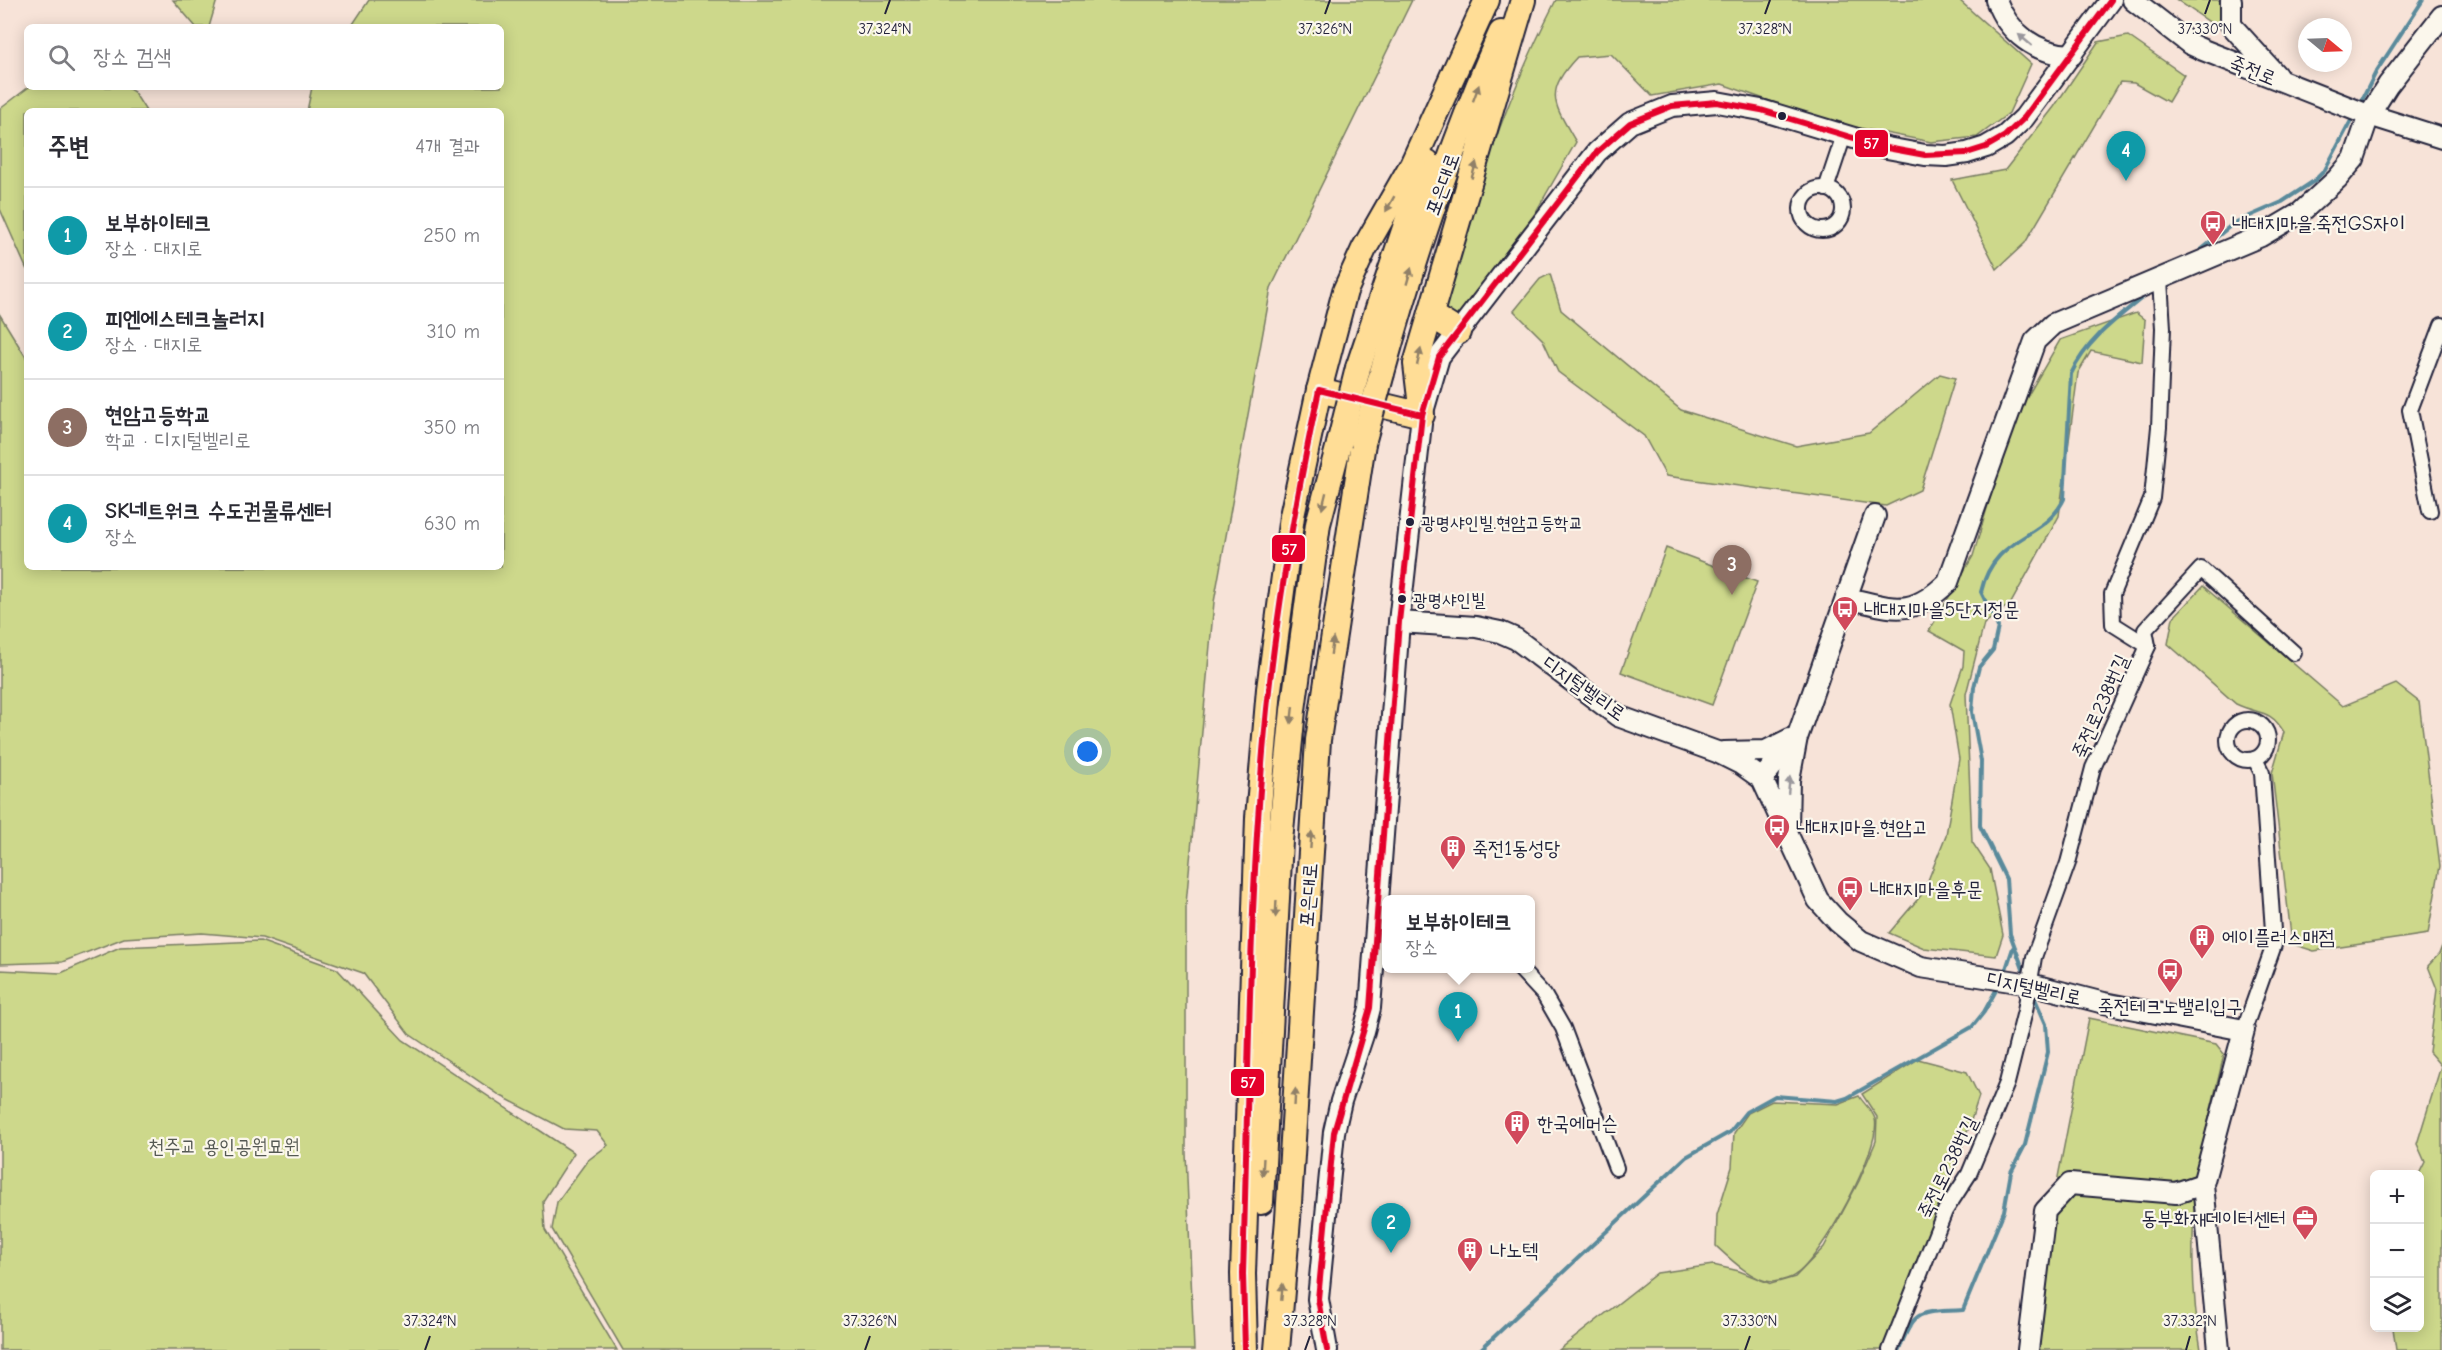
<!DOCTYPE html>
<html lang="ko">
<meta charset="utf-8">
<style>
:root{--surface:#fff;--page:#f7f7f7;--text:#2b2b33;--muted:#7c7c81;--line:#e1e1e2;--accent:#ea580c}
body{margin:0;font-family:"Comic Neue","Poor Story",sans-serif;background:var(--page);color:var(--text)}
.controls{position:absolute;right:18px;bottom:18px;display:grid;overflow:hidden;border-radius:9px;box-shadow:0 3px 15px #0003}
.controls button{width:54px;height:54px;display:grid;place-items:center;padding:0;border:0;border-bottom:2px solid var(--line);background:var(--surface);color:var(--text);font:30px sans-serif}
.compass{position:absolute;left:2298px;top:18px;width:54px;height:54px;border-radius:50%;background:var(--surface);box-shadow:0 3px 15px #0003;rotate:109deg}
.you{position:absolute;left:1088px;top:752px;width:21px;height:21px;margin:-15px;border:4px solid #fff;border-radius:50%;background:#1a73e8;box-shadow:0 0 0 9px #1a73e833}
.badge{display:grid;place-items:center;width:39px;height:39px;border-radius:50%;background:var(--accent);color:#fff;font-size:20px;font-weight:700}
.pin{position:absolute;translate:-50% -50px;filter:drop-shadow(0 2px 3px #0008)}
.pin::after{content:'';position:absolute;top:32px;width:21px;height:18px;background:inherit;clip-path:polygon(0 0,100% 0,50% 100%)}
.popup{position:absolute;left:1382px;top:895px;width:153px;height:78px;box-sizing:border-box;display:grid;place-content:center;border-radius:9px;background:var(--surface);filter:drop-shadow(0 2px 4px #0005);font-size:20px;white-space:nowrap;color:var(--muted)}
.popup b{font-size:22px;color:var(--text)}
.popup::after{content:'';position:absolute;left:50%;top:100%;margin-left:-12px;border:12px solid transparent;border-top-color:var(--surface)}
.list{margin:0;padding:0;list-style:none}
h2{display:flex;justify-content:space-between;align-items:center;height:78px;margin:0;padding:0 24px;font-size:26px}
h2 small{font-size:20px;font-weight:400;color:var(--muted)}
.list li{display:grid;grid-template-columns:39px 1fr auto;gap:18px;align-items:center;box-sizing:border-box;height:96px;padding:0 24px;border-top:2px solid var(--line)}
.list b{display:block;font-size:22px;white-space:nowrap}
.list p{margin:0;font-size:20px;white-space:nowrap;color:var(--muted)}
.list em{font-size:20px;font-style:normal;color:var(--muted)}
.icon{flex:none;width:33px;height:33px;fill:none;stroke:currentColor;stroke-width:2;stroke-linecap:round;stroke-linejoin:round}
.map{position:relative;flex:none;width:2442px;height:1350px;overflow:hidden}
.search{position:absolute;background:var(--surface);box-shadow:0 3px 15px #0003;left:24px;top:24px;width:480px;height:66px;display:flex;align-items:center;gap:15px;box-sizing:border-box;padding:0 21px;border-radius:9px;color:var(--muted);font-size:22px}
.panel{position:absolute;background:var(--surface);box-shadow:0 3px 15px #0003;left:24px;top:108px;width:480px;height:462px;border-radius:9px}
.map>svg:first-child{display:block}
.green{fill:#cdd88b;stroke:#787d63;stroke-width:1.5}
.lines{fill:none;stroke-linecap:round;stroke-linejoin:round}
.stream{stroke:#5a8a9b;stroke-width:4}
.street-casing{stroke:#22223b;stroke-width:18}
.secondary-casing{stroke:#22223b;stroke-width:24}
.highway-casing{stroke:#22223b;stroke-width:28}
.street{stroke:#fbf7ec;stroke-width:14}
.secondary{stroke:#fbf7ec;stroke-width:20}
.highway{stroke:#ffdd96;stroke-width:24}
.highway-bridge-casing{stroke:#22223b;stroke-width:28;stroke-linecap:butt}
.highway-bridge{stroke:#ffdd96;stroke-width:24}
.bus-1-casing{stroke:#fbf7ec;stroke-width:10}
.bus-1{stroke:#e4002b;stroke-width:6}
.oneway{fill:#99979c}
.oneway2{fill:#908068}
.ticks{fill:none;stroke:#22223b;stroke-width:2}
.bus-dot{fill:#22223b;stroke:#fbf7ec;stroke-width:2}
.labels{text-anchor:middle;stroke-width:4.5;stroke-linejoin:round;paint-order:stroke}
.bus-label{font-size:18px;fill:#22223b;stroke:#fbf7ec;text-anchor:start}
.street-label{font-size:20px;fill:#22223b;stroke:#fbf7ec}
.poi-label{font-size:20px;fill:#22223b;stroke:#fbf7ec;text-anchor:start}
.park-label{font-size:20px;fill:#555953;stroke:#fbf7ec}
.ticks-label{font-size:15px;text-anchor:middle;fill:#22223b;stroke:#fbf7ec;stroke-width:4.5;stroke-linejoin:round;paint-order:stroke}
.line-badge{stroke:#fbf7ec;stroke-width:2}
.badge-label{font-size:16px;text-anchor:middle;font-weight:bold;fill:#fff}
</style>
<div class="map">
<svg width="2442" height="1350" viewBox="0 0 2442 1350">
<rect width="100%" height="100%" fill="#f7e3d8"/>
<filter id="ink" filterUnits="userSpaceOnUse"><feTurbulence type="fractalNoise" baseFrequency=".0167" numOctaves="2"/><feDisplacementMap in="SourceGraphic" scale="12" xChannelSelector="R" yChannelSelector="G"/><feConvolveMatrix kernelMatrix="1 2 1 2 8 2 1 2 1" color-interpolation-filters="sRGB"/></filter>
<g filter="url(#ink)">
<g class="green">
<path d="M173,0H217L209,27H196Z"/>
<path d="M369,0H1412L1271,288L1214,602L1186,904V1153L1194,1350H623L552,1229L557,1202L587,1161L608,1145L597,1131L564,1129L501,1096L409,1034L363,973L262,938L202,933L124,938L62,962L0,964V315L27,359V567H501V111H307L312,87H501V27H351Z"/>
<path d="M1556,0H1959L2031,64L2009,113L1977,137L1931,142L1829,122L1722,84L1652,96L1611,54L1577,57C1543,93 1554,104 1576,142L1534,215L1453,322L1441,314C1471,205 1504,101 1556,0Z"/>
<path d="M2177,0H2223L2221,21L2217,24L2211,23Z"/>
<path d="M2128,36L2184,75L2168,102L2134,83L2120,82L2025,243L1997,269L1952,180L2005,170L2054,107L2098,42Z"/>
<path d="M29,87H126L134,92L146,111H27V270L0,209V109Z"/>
<path d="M1550,274L1561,310L1681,410L1796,446L1869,433L1940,374L1955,378L1920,490L1886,506L1666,476L1644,436L1558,372L1543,340L1514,311L1540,279Z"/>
<path d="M2136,313L2145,320L2142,362L2091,351L2078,373L2059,516L2011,603L1984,624L1966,694L1972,842L1990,869L2003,935L1996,956L1924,948L1889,933L1923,893L1946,835L1959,759L1950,704L1963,666L1964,651L1929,631L1973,556L2012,423L2060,340Z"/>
<path d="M1666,548L1757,582L1712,705L1621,672Z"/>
<path d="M2203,586L2343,706L2396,684L2419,702L2440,866L2428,934L2314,951L2292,944L2272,773L2284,732C2269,708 2259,715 2236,704L2168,644L2173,618Z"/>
<path d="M260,941L337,969L403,1040L574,1153L543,1201L545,1230L617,1350H0V970L61,973L120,947Z"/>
<path d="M2442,946V1350H2396L2393,1328H2420L2419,1174L2425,1162L2417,1144L2441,1066L2429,1052L2437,989L2428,966L2439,954Z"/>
<path d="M2089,1018L2216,1044L2224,1054C2216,1091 2205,1129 2199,1167C2190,1225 2191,1292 2201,1350H2035L2058,1177Z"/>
<path d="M1918,1059L1967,1072L1979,1096L1944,1202L1883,1350H1559L1657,1273L1713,1265L1739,1271L1771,1284L1795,1277L1824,1247L1859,1181L1876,1141L1877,1117L1862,1094Z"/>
<path d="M1859,1096C1863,1103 1873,1111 1875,1119C1882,1148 1821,1259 1795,1275C1791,1278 1779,1281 1773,1282C1755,1283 1729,1258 1716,1246L1717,1215L1732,1167L1734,1133L1748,1113L1772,1101L1838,1104Z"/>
</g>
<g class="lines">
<g class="stream">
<path d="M2359,106L2376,72L2423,0"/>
<path d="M2196,254L2234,223L2282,202L2314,181L2325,170L2354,115"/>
<path d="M2004,975L2013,948"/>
<path d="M2026,977L2010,934L2006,879L1980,826L1981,761L1972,712L1974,687L1979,667L1993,650L1998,627L1981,592C1994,534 2045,540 2064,499L2071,374C2087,339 2119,317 2148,293"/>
<path d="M1480,1350L1686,1157L1730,1132L1746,1112L1775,1096L1837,1101L1847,1098L1972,1027L1984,1012L1999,985"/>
<path d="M1899,1350C1915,1307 1920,1313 1963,1310L2004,1211L2011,1172L2025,1145L2048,1052L2046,1024L2032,992"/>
</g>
<g class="street-casing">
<g id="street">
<circle cx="1822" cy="209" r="21"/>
<path d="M1826,189L1844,135"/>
<path d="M2430,511L2410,410L2442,325"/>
<path d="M2148,646L2145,630L2201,569L2294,653"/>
<circle cx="2248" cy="740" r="20"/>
<path d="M1519,968L1544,995L1563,1028L1616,1168"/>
<path d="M2244,1030L2274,945L2262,773L2255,759"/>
<path d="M1890,1350L1945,1211L1969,1174L2007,1083L2025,1011L2034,957L2068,863L2093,768L2148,646L2113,624L2112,594L2152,498L2159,427L2163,328L2160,280"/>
</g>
</g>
<g class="secondary-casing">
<g id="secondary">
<path d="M1996,0C2008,33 2036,54 2072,55"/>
<path d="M2133,0L2190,44L2203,50L2363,113L2442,138"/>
<path d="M2231,0V25L2277,76"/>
<path d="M1846,598C1894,608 1910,619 1948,582L2035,341L2053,324L2261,236L2300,213L2337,179L2354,159L2369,115L2388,85L2442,16"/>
<path d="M1399,622L1476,627L1500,632L1516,639L1618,716L1717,752L1741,764L1762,779L1818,900L1838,922L1861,941L1921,967L2030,984L2104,1003L2244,1030L2203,1184L2219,1350"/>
<path d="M1724,752L1766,751L1790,739"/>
<path d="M1762,779L1798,735L1875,516"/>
<path d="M1788,827L1789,780L1797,737"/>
<path d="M1327,1350L1318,1299L1334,1132L1341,1101L1363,1035L1370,1008L1399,622L1422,415L1439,357L1597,152L1630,123L1672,106L1717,102L1761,110L1887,148L1925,155L1946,156L1967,153L1986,147L2005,136L2024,118L2111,0"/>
<path d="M2028,1350L2045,1211L2070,1184L2176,1193L2203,1184"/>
</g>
</g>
<g class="highway-casing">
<g id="highway">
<path d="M1431,315L1458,332"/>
<path d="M1358,368L1427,162"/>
<path d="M1382,373C1414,257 1452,142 1501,33"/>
<path d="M1319,390L1422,415L1416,364L1523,0"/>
<path d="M1261,1202L1280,841L1293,710L1318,524L1339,444"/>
<path d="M1245,1350L1243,1274L1258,818L1269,689L1292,516L1319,390L1345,291L1364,249L1412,165L1487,0"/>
<path d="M1277,1350L1288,1219L1318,740L1363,443"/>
</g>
</g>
<use href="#street" class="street"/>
<use href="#secondary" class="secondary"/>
<use href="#highway" class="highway"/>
<g class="highway-bridge-casing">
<g id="highway-bridge">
<path d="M1363,443L1382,373"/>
<path d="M1339,444L1358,368"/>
</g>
</g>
<use href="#highway-bridge" class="highway-bridge"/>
<g class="bus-1-casing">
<g id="bus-1">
<path d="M1245,1350L1243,1274C1249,1080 1248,883 1269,690C1280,588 1298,489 1319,390L1422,415"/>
<path d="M1327,1350L1318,1299L1334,1132L1370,1008L1399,622L1422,415L1439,357L1597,152L1630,123L1672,106L1717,102L1761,110L1887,148L1925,155L1967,153L1986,147L2005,136L2024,118L2111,0"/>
</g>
</g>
<use href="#bus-1" class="bus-1"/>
</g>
<defs><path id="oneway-solid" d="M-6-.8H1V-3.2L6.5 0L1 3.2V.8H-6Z" transform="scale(1.5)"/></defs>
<g class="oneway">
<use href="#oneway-solid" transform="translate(2025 40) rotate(-140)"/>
<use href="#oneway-solid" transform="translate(1789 785) rotate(-84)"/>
</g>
<g class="oneway2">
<use href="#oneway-solid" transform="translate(1476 93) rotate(-70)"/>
<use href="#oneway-solid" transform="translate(1474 170) rotate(-74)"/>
<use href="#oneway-solid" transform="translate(1390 204) rotate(119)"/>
<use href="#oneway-solid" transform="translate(1409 276) rotate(-74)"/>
<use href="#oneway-solid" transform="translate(1419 357) rotate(-77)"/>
<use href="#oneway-solid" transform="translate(1324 501) rotate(104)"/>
<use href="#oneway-solid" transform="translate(1332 646) rotate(-82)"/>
<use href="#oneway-solid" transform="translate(1292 715) rotate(96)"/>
<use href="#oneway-solid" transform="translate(1311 840) rotate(-86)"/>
<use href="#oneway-solid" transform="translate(1276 909) rotate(93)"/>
<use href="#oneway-solid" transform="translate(1295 1097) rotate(-87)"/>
<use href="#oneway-solid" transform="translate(1263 1167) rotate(93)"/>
<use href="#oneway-solid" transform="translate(1282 1292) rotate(-85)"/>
</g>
</g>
<path class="ticks" d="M885,14L890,0M1325,14L1330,0M1765,14L1770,0M2205,14L2210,0M425,1350L430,1336M865,1350L870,1336M1305,1350L1310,1336M1745,1350L1750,1336M2186,1350L2190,1336"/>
<defs>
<g id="bus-pin" transform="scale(1.35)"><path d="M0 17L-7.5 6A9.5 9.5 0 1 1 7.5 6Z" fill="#d1495b" stroke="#fbf7ec"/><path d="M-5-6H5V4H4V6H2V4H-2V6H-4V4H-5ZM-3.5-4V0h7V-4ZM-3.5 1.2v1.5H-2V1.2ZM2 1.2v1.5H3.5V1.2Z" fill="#fff"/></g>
<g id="building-pin" transform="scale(1.35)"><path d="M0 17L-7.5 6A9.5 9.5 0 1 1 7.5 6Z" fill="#d1495b" stroke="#fbf7ec"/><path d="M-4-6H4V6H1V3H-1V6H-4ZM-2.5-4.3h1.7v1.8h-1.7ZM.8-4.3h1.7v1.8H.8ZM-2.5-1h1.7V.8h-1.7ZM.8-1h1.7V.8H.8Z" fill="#fff"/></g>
<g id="office-pin" transform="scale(1.35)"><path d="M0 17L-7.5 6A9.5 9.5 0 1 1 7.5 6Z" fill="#d1495b" stroke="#fbf7ec"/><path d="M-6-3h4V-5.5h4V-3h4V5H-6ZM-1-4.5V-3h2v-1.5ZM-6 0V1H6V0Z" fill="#fff"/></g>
</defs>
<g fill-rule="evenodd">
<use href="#bus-pin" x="2213" y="223"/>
<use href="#bus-pin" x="1845" y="609"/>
<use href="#bus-pin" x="1777" y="827"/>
<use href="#building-pin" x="1453" y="848"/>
<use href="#bus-pin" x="1850" y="889"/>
<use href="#building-pin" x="2202" y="937"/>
<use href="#bus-pin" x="2170" y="971"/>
<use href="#building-pin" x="1517" y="1123"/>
<use href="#office-pin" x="2305" y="1218"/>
<use href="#building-pin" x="1470" y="1250"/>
</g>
<g class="bus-dot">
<circle cx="1782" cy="116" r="5"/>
<circle cx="1410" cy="522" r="5"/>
<circle cx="1402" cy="599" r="5"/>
</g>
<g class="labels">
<g class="bus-label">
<text x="1421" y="529">광명샤인빌.현암고등학교</text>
<text x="1413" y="606">광명샤인빌</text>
</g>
<g class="street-label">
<text transform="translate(2253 70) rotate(22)" y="7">죽전로</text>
<text transform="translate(1442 184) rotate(-70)" y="7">포은대로</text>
<text transform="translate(1584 688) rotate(35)" y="7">디지털벨리로</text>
<text transform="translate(2100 706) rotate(-66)" y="7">죽전로238번길</text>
<text transform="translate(1308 895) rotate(-86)" y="7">포은대로</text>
<text transform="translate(2034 988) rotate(12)" y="7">디지털벨리로</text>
<text transform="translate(1947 1167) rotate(-64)" y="7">죽전로238번길</text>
</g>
<g class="poi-label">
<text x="2232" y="230">내대지마을.죽전GS자이</text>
<text x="1864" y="616">내대지마을5단지정문</text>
<text x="1796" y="834">내대지마을.현암고</text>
<text x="1472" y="855">죽전1동성당</text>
<text x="1870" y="896">내대지마을후문</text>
<text x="2222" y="944">에이플러스매점</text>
<text x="2170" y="1013" text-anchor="middle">죽전테크노밸리입구</text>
<text x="1537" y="1130">한국에머슨</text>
<text x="2286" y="1225" text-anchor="end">동부화재데이터센터</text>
<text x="1490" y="1257">나노텍</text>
</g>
<g class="park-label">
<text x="224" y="1153">천주교 용인공원묘원</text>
</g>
</g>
<g class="ticks-label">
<text x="885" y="34">37.324°N</text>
<text x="1325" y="34">37.326°N</text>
<text x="1765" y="34">37.328°N</text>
<text x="2205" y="34">37.330°N</text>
<text x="430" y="1326">37.324°N</text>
<text x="870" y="1326">37.326°N</text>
<text x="1310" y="1326">37.328°N</text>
<text x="1750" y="1326">37.330°N</text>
<text x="2190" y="1326">37.332°N</text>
</g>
<g class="line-badge">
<rect x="1854" y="129" width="35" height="29" rx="6" fill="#e4002b"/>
<rect x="1271" y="534" width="35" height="29" rx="6" fill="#e4002b"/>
<rect x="1230" y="1068" width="35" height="29" rx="6" fill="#e4002b"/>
</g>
<g class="badge-label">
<text x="1871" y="149">57</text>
<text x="1289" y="555">57</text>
<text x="1248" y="1088">57</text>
</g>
</svg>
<div class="controls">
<button>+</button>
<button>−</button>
<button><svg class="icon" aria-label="layers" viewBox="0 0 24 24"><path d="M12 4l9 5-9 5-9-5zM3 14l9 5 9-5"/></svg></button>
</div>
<svg class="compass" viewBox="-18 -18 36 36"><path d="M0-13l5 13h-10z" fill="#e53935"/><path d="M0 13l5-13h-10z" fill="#7c7c81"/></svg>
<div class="you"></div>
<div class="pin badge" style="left:1458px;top:1042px;background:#0f9aa8">1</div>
<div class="popup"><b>보부하이테크</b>장소</div>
<div class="pin badge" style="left:1391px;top:1253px;background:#0f9aa8">2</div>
<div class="pin badge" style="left:1732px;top:595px;background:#8d6e63">3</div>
<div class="pin badge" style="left:2126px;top:181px;background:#0f9aa8">4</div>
<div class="search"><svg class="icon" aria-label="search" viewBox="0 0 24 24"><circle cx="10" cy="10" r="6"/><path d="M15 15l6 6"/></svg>장소 검색</div>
<section class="panel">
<h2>주변<small>4개 결과</small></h2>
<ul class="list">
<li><span class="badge" style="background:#0f9aa8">1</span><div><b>보부하이테크</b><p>장소 · 대지로</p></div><em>250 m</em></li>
<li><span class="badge" style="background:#0f9aa8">2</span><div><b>피엔에스테크놀러지</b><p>장소 · 대지로</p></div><em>310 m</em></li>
<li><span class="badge" style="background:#8d6e63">3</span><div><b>현암고등학교</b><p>학교 · 디지털벨리로</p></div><em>350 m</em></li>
<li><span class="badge" style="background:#0f9aa8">4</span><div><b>SK네트워크 수도권물류센터</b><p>장소</p></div><em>630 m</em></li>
</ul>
</section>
</div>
